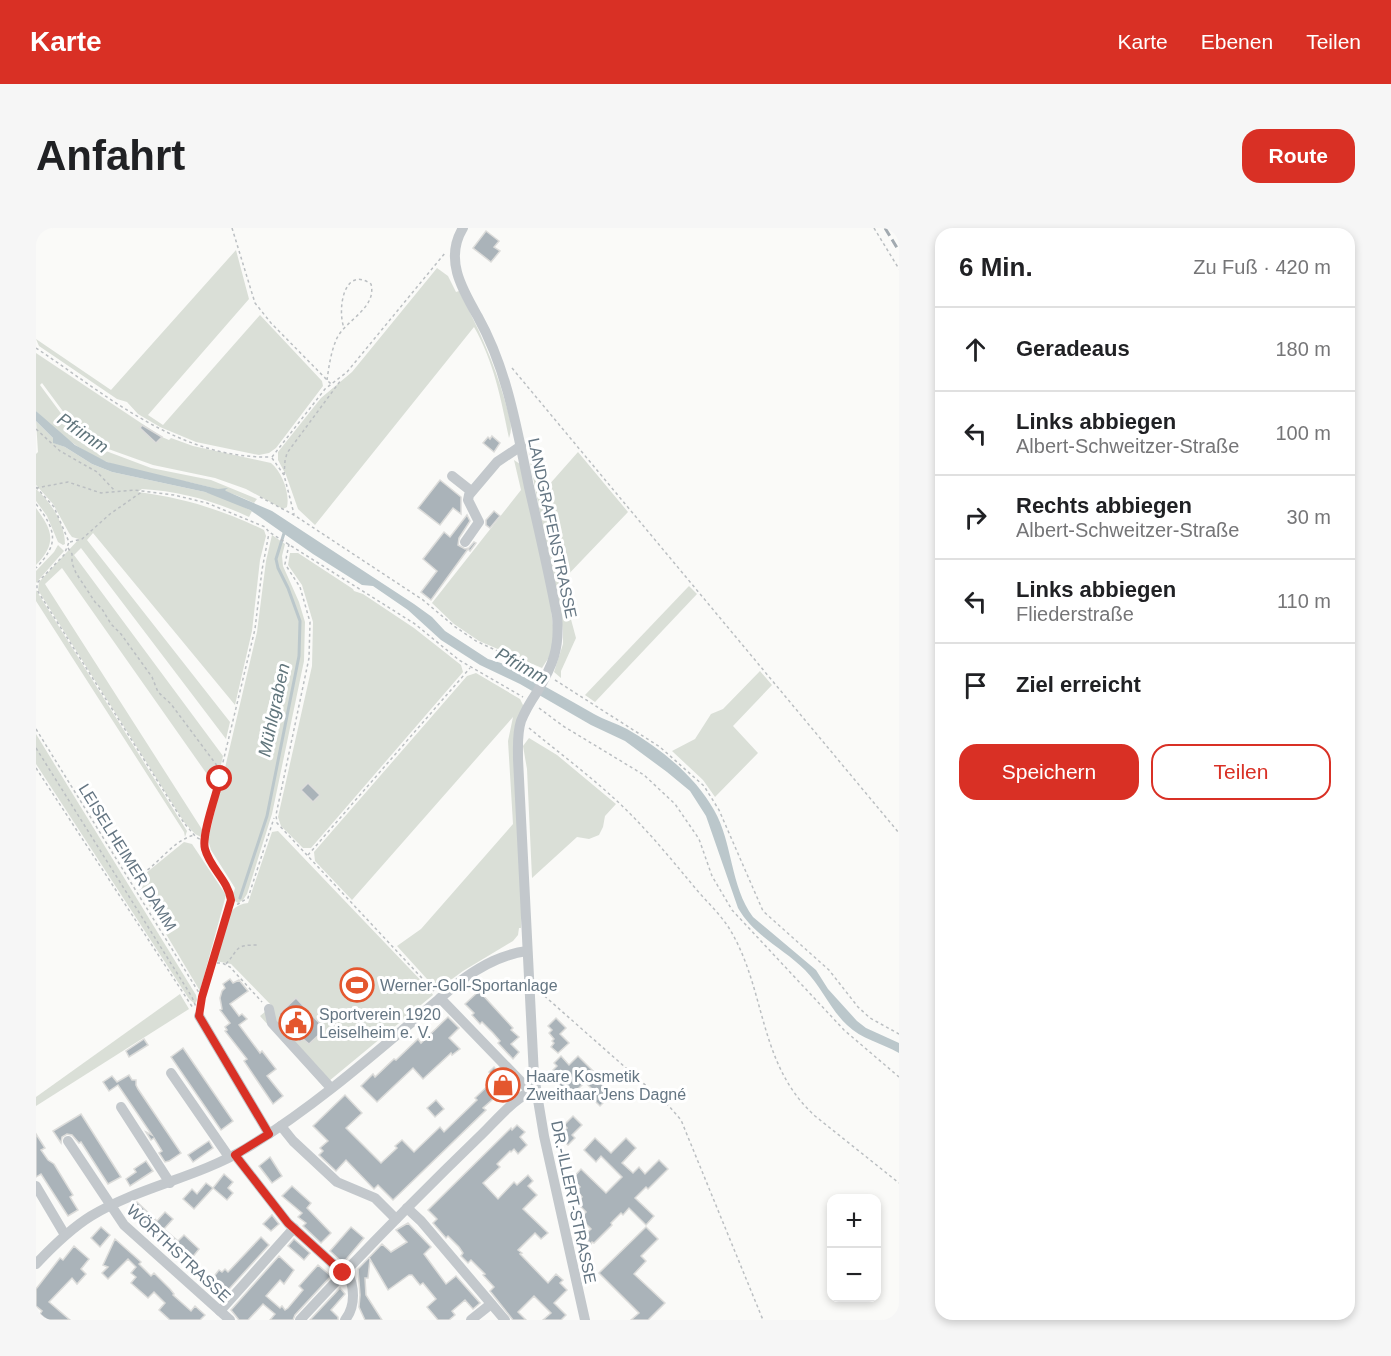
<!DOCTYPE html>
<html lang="de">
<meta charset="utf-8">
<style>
:root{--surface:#fff;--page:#f6f6f6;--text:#202124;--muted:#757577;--line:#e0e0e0;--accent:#d93025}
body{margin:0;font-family:Helvetica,sans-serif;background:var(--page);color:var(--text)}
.controls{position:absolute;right:18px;bottom:18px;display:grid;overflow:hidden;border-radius:12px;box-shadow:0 3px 9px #0003}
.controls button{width:54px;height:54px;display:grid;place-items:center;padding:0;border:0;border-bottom:2px solid var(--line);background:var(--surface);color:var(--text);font:30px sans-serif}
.stop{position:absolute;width:18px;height:18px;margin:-14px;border:4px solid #d93025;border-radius:50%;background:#fff}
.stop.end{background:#d93025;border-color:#fff;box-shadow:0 2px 6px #0008}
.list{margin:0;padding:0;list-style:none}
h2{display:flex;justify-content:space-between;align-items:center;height:78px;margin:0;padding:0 24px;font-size:26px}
h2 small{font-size:20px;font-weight:400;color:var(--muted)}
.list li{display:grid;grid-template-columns:39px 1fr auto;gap:18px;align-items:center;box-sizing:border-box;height:84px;padding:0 24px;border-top:2px solid var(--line)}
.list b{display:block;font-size:22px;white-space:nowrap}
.list p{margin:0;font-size:20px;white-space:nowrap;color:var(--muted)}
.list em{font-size:20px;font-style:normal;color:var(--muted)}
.actions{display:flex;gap:12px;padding:18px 24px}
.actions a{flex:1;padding:14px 0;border:2px solid var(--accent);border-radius:18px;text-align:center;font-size:21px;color:var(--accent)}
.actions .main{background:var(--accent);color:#fff}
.icon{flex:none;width:33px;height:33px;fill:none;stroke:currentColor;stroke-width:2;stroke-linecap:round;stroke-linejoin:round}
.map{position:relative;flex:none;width:863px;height:1092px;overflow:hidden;border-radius:18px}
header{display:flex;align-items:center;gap:36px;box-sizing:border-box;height:84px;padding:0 30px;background:var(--accent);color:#fff}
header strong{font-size:28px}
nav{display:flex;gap:33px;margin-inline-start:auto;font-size:21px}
.intro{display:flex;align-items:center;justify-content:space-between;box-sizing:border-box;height:144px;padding:0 36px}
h1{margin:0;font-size:42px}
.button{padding:15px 27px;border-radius:18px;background:var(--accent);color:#fff;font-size:21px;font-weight:700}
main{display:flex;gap:36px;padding:0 36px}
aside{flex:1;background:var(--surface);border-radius:18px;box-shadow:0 3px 9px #0003}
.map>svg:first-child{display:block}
.green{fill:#dadfd7}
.water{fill:#bbc7cb}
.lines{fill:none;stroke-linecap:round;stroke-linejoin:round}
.stream{stroke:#bbc7cb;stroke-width:3}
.building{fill:#aab3b9;stroke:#dcdcda;stroke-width:1.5}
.path{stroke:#bbbfc2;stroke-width:1.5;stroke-dasharray:3 3;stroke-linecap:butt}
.minor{stroke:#c3c8cc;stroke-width:10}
.rail{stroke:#a2aab0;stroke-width:3;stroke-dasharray:9 4.5;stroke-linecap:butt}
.route{stroke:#d93025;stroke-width:8}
.labels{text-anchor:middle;stroke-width:6;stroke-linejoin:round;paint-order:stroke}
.street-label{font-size:16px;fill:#657683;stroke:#fff}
.poi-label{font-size:16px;fill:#657683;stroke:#fff;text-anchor:start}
.water-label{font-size:18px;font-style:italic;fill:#60757c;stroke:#fff}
</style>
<header>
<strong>Karte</strong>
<nav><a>Karte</a><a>Ebenen</a><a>Teilen</a></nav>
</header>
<div class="intro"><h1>Anfahrt</h1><a class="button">Route</a></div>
<main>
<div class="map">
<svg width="863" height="1092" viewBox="0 0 863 1092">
<rect width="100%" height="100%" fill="#fafaf8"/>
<g class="green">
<path d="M200,22L213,71L112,187L127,197L224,87L286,153L287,158L240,220L233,225L223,227L160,214L124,199L102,186L91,174L81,171L3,118L0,111L75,162Z"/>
<path d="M401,40L412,48L420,64L423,63C442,99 458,134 469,173C472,185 478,197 473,210C465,171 458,134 438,99L279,297L262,281L250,247L242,232V224L285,170L316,144Z"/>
<path d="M0,125L126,209L133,212L135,210L157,218L235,235C246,244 254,265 251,279L247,281L210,261L179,250L117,237L64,218L40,201L6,155L4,157L38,203L62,220L115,240L175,252L221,271L218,275C172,252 119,252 71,234C43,223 21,204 0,183Z"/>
<path d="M0,193L17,210L18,215L29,219L56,236L76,244L169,264L189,270L216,283L213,289C179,273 143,263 106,261L102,264C149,270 186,282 228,302L230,308L224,332L216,403L199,477L57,305L51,312L194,494L190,511L45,320L38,327L187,528L180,559L26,340L9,356L167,603L165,609L159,606L148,594L2,362L3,354L43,311L36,309L33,305L17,276L0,257V226L2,224Z"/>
<path d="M542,224L592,284L525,354L540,410L525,443V450L518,444L527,416V402L493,229L494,225L504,267Z"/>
<path d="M478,232L484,236L514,372L518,406L515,426L506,440L443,413L418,396L396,375L485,262Z"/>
<path d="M0,261C15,274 29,296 29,316L27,317L22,314L11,288L0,273Z"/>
<path d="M0,280C17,303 21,315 0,337Z"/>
<path d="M236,307L249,316L246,328L247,338L263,374L269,394L268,433L236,586L211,666L207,672L202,675L196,671L199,660L175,622L172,612L221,404L230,333Z"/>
<path d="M22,317L28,323L0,355V343L18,324Z"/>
<path d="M254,325H262L317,361L318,363L327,366L378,400L425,437L427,444L275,620H267L245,598L242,589L276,438L277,394L266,357L252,337Z"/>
<path d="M653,358L661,366L559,474L549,467Z"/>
<path d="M0,362L151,603L149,609L148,604L0,373Z"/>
<path d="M724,443L736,457L697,498L722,525L679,569L667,552L636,523L659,511L675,486L687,481Z"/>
<path d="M440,445L484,471L487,477L485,700H483L482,707L477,713L427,743L401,762L361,718L385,701L477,596L472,513L477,489L316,672L279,633L278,624L431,448Z"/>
<path d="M0,506L160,767L161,772L159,776L153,771L0,536Z"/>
<path d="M493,510L521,527L580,576L569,588L567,599L563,607L553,611L541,609L496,650L491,541L487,518Z"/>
<path d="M242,603L394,762L397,767L287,858L224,788L236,778L195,736L179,733C185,712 186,677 212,675L236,604Z"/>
<path d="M148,614L156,616L190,667L164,763L99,654Z"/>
<path d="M144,766L153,781L0,878V869Z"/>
</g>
<path class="water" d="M0,183L39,217L71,234L182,261L192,260L189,262L190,263L236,283L378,376L396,389L409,403L452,431L465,435C496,451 527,468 558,486C568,492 580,495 591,501C624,520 659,548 678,582C697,615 694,658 717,689L780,742L792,761L821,793L830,800L863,815V825C846,815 825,811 811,797C794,781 785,758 769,742C747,720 718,708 702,680L670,588L654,563L631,544L589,513L555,497L484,456L444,437L405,412L372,382L337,358L326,357L277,326L214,282L169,264L76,244L56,236L29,219L17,215V210L0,193Z"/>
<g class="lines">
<path class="stream" d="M204,670L231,588L263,428L264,393L252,360L242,340L240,331L249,302"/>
</g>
<g class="building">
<path d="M450,3L463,13L458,19L464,23L455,34L437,20Z"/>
<path d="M106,197L126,209L120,215L104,200Z"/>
<path d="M456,208L464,215L458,224L447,215L452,209L454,211Z"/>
<path d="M404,252L425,269V286L417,280L404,297L382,280Z"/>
<path d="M458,283L464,288L454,300L450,297V292Z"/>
<path d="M431,287L434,293L423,310L422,317L429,321L433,320L438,314L440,315L434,323L432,321L395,372L385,364L401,343L387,331L408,304L414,309Z"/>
<path d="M230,504L240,506L236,525L226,522Z"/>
<path d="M272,555L284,567L277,574L265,562Z"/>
<path d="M194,751L197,755L203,752L212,763L194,776L203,788L206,786L211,791L203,797L224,825L226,823L240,841L231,848L247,868L237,876L208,833L211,831L189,803L191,802L189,799L194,795L184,782L186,781L184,770L186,763L189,760L187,756Z"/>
<path d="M443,763L477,800L475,802L483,809L475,816L483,824L477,831L462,815L464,813L457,805L446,794L444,796L436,787L438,785L429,776Z"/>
<path d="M260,770L289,801L273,816L267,811L264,814L258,808L261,804L243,786Z"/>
<path d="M412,789L423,800L413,810L424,821L416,827L415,825L387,851L377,840L341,874L325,858L337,846L339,849L358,831L360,832L382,811L385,815Z"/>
<path d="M520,790L530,800L524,806L533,815L522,825L515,819L518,815L516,813L518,811L513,805L516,802L512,798Z"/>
<path d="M108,811L112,817L93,829L90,823Z"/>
<path d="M147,820L197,893L185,902L135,829Z"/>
<path d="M525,828L533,837L542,828L560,846L562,850L572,860L570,863L574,868L564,878L555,869L559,864L549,854L531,872L522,864L525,861L522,857L524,855L515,844L521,838L518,835Z"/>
<path d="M458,839L473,857L447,880L450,882L357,972L342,957L338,961L310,932L300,943L283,927L287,923L284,920L292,913L277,898L309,867L326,885L310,900L345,935L361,920L359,918L366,912L378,924L404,899L408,904L441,872L439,870L459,851L453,844Z"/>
<path d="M93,847L96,852H100V857L102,861L145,925L133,933L129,934L123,925L126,923L118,910L115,912L110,904L116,907L82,857L73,863L67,854L76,848L81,854Z"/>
<path d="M400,872L408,881L399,889L391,880Z"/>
<path d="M45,886L85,949L72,956L45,914L43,915L36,907L31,906L26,909L25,915L17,903Z"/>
<path d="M537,888L546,897L536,907L539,910L532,917L525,911L529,907L526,905L531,900L528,897Z"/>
<path d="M481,897L489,904L484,909L491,917L482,926L478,921L475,924L474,923L461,936L464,939L447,955L462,971L478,954L481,957L492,947L497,953L492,958L501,967L487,981L512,1005L505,1011L499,1005L482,1022L486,1025L484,1026L512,1055L520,1046L527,1052L524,1055L531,1062L518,1075L530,1087L525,1092H507L515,1085L498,1068L482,1084L490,1092H477L454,1063L458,1059L447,1047L449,1046L435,1032L432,1035L425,1028L427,1025L423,1019L412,1008L410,1010L397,995L401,991L392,982L475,900L476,902Z"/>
<path d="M0,906L9,920L5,922L12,932L18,936L37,967L34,969L42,982L32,988L5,946L0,949Z"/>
<path d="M559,910L575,925L590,910L600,920L586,935L597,945L603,939L609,946L623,932L632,941L612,961L610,959L599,970L618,988L610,997L593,980L587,987L585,985L575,995L576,997L558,1015L556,1014L555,1016L547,1008L555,1001L544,990L550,984L540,974L546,969L540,962L544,959L536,951L545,941L570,965L586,949L565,928L560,934L548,922Z"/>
<path d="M173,913L177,920L157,934L152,927Z"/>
<path d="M234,929L246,948L236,955L223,938Z"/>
<path d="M110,933L117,943L94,958L90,951L100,944L98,941Z"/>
<path d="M188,946L197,954L192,960L197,965L191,972L177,960Z"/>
<path d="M170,955L177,960L158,981L147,971L156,961L161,966Z"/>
<path d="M256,958L275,975L271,980L295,1005L285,1015L267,998L270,995L262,989L266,985L246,968Z"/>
<path d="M101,974L121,993L129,984L137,991L128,1001L142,1013L148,1007L163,1021L155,1031L162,1037L156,1044L149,1037L152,1034L150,1036L100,991L103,988L95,981Z"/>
<path d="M236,987L243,996L235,1003L227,996Z"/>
<path d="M372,995L395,1019L388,1026L410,1056L420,1048L444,1075L437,1081L429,1072L416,1083L419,1087L413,1092H402L391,1079L400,1071L387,1055L384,1057L376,1047H373L352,1062L334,1031L332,1050H329L330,1067L346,1092H329L323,1079L324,1067L322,1041L346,1016L355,1024L371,1014L360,1002Z"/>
<path d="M65,999L74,1007L64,1019L55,1010Z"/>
<path d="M315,999L328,1010L307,1035L294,1023Z"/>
<path d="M610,999L622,1011L605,1028L610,1033L598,1046L629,1075L612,1092H595L603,1085L563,1045Z"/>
<path d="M225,1009L233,1017L183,1072L173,1063L181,1055L176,1051L183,1042L186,1044L189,1041L192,1044Z"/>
<path d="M79,1011L105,1034L103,1036L115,1048L118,1045L134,1061L138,1066L137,1067L155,1083L159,1078L169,1087L164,1092H134L123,1082L129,1075L118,1064L112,1070L95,1055L100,1049L95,1045L100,1039L92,1031L72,1051L66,1045L72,1039L67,1037Z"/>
<path d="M258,1011L274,1025L268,1032L252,1018Z"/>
<path d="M38,1018L53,1031L45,1041L50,1046L41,1056L36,1050L13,1074L34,1092H11L4,1086L6,1083L0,1078V1061L24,1030L27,1032Z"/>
<path d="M243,1028L258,1042L248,1056L244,1052L230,1068L244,1080L246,1078L249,1082L252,1080L267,1062L263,1058L282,1037L295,1048L259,1087L257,1092H234L239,1086L227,1076L212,1092H203L195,1082Z"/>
<path d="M304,1060L309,1066L295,1082L302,1089V1092H274Z"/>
</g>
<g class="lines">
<g class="path">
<path d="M196,0L219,75L235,95L295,156"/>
<path d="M838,0L863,41"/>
<path d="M0,120C72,168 143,231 235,229"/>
<path d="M476,140L863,605"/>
<path d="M291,152C293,138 295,123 301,110C310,92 341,80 335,56C308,37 301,81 308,100"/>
<path d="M0,201L24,223L61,244L79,263"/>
<path d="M236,229L289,161L311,144L409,25"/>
<path d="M236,230L248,247L258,286"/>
<path d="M248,247L249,233L251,225L305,152"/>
<path d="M0,259L18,279L33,314L28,327L1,355V362L148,595L160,609L167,613"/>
<path d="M0,260L32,254L65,265L98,262L138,267L171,275L229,299L233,304L379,396L423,432L487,469"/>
<path d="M224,269L258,287L387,372L418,398L440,413L502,442"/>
<path d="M0,276C21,303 23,316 0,340"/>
<path d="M34,314L46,311L74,286L107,263"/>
<path d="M253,316L249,336L264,359L274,394L273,430L240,587L241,595L398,763"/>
<path d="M32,320L36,326V335L40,345L59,374L66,381L75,396L85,406L116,449L122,464L135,476L185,543"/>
<path d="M519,452L624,519L668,558L683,582L727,683L793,742L822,779L834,790L863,806"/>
<path d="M503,480L527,498L608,547L639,576L663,611L676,648L696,682L808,802L863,849"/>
<path d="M493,500C522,524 553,547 581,573C610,600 635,631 660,661C671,674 684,686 693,700C731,762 721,835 779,888L863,955"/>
<path d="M0,501L165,768"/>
<path d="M0,520L156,769L160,779"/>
<path d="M0,540L157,780"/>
<path d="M272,627L434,440"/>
<path d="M96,651C120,642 133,614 158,607"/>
<path d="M195,677L202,676L212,670L238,590"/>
<path d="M175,735H186L194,739L226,774"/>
<path d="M190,736C204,720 198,717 222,717"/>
<path d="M504,764L633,878L645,892L727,1092"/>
<path d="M165,779L185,699L195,672L190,656L170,625L168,613L219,401L226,342L233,305"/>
</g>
<g class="minor">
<path d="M427,0C408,31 426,61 442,89C471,141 481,201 493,259C503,302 513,345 521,388C524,420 517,437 501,464C495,473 489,483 485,493C481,505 482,518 482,531L498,848L508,908L549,1092"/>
<path d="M416,248L435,263"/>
<path d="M429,314L443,294L432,272L433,267L461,234L485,218"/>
<path d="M404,770L494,863"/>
<path d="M233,781L236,795L295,860"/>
<path d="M163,788L233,906"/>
<path d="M135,845L193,929"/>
<path d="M85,879L134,955"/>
<path d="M245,898L257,913L301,954L339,970L360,991"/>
<path d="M32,913L88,997L194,1092"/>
<path d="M199,927L252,995L307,1045"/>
<path d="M0,958L29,1007"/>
<path d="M371,980L385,993L469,1092"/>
<path d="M0,1036C17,1018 34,1001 55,988C103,959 160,950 209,921C286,875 358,808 427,751C447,737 467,726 491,723"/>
<path d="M184,1083L258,1000"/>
<path d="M264,1092C322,1029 382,968 444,908C458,895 481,866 500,862"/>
<path d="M309,1092C320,1078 319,1057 310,1042"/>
<path d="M435,1092L455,1076"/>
</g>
<path class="rail" d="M849,0L863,23"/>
</g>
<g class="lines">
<path class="route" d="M184,551C180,567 165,608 169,621C174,640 192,652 195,672L166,769L163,788L233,906L199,927L252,995L307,1045"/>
</g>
<defs>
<g id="stadium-ring" transform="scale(1.725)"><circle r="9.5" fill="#fff" stroke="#e4572e" stroke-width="1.5"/><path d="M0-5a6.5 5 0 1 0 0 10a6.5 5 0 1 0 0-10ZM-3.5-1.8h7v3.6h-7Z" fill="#e4572e"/></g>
<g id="civic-ring" transform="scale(1.725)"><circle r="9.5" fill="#fff" stroke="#e4572e" stroke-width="1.5"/><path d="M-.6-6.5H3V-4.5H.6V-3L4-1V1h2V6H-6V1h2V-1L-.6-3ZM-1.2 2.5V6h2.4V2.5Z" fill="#e4572e"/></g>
<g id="shop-ring" transform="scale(1.725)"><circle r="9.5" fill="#fff" stroke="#e4572e" stroke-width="1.5"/><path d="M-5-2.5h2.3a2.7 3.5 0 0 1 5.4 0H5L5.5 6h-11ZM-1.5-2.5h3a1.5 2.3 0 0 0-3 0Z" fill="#e4572e"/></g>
</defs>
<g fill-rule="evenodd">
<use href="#stadium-ring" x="321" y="757"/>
<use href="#civic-ring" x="260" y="795"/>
<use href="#shop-ring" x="467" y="857"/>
</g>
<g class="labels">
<g class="street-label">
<text transform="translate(517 300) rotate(78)" y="6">LANDGRAFENSTRASSE</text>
<text transform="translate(92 629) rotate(58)" y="6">LEISELHEIMER DAMM</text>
<text transform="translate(538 974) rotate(78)" y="6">DR.-ILLERT-STRASSE</text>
<text transform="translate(143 1025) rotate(43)" y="6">WÖRTHSTRASSE</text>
</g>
<g class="poi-label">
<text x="344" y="763">Werner-Goll-Sportanlage</text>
<text x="283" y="792">Sportverein 1920<tspan x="283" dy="18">Leiselheim e. V.</tspan></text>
<text x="490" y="854">Haare Kosmetik<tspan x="490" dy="18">Zweithaar Jens Dagné</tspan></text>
</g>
<g class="water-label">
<text transform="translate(47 205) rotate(34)" y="6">Pfrimm</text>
<text transform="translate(486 438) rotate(29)" y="6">Pfrimm</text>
<text transform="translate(238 482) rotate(-78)" y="6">Mühlgraben</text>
</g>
</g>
</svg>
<div class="controls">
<button>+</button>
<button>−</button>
</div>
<div class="stop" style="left:184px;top:551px"></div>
<div class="stop end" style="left:307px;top:1045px"></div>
</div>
<aside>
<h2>6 Min.<small>Zu Fuß · 420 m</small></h2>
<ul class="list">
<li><svg class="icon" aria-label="ahead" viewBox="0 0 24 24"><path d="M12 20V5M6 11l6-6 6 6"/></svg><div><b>Geradeaus</b></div><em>180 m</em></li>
<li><svg class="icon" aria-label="left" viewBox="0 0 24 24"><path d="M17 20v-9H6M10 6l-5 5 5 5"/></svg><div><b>Links abbiegen</b><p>Albert-Schweitzer-Straße</p></div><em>100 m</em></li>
<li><svg class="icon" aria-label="right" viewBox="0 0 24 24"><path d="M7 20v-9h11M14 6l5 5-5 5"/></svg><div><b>Rechts abbiegen</b><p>Albert-Schweitzer-Straße</p></div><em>30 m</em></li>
<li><svg class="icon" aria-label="left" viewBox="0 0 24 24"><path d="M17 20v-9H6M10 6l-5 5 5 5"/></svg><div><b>Links abbiegen</b><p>Fliederstraße</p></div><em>110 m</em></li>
<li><svg class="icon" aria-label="arrive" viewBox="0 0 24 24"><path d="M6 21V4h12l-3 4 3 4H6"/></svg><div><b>Ziel erreicht</b></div></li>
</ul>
<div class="actions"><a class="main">Speichern</a><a>Teilen</a></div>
</aside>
</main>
